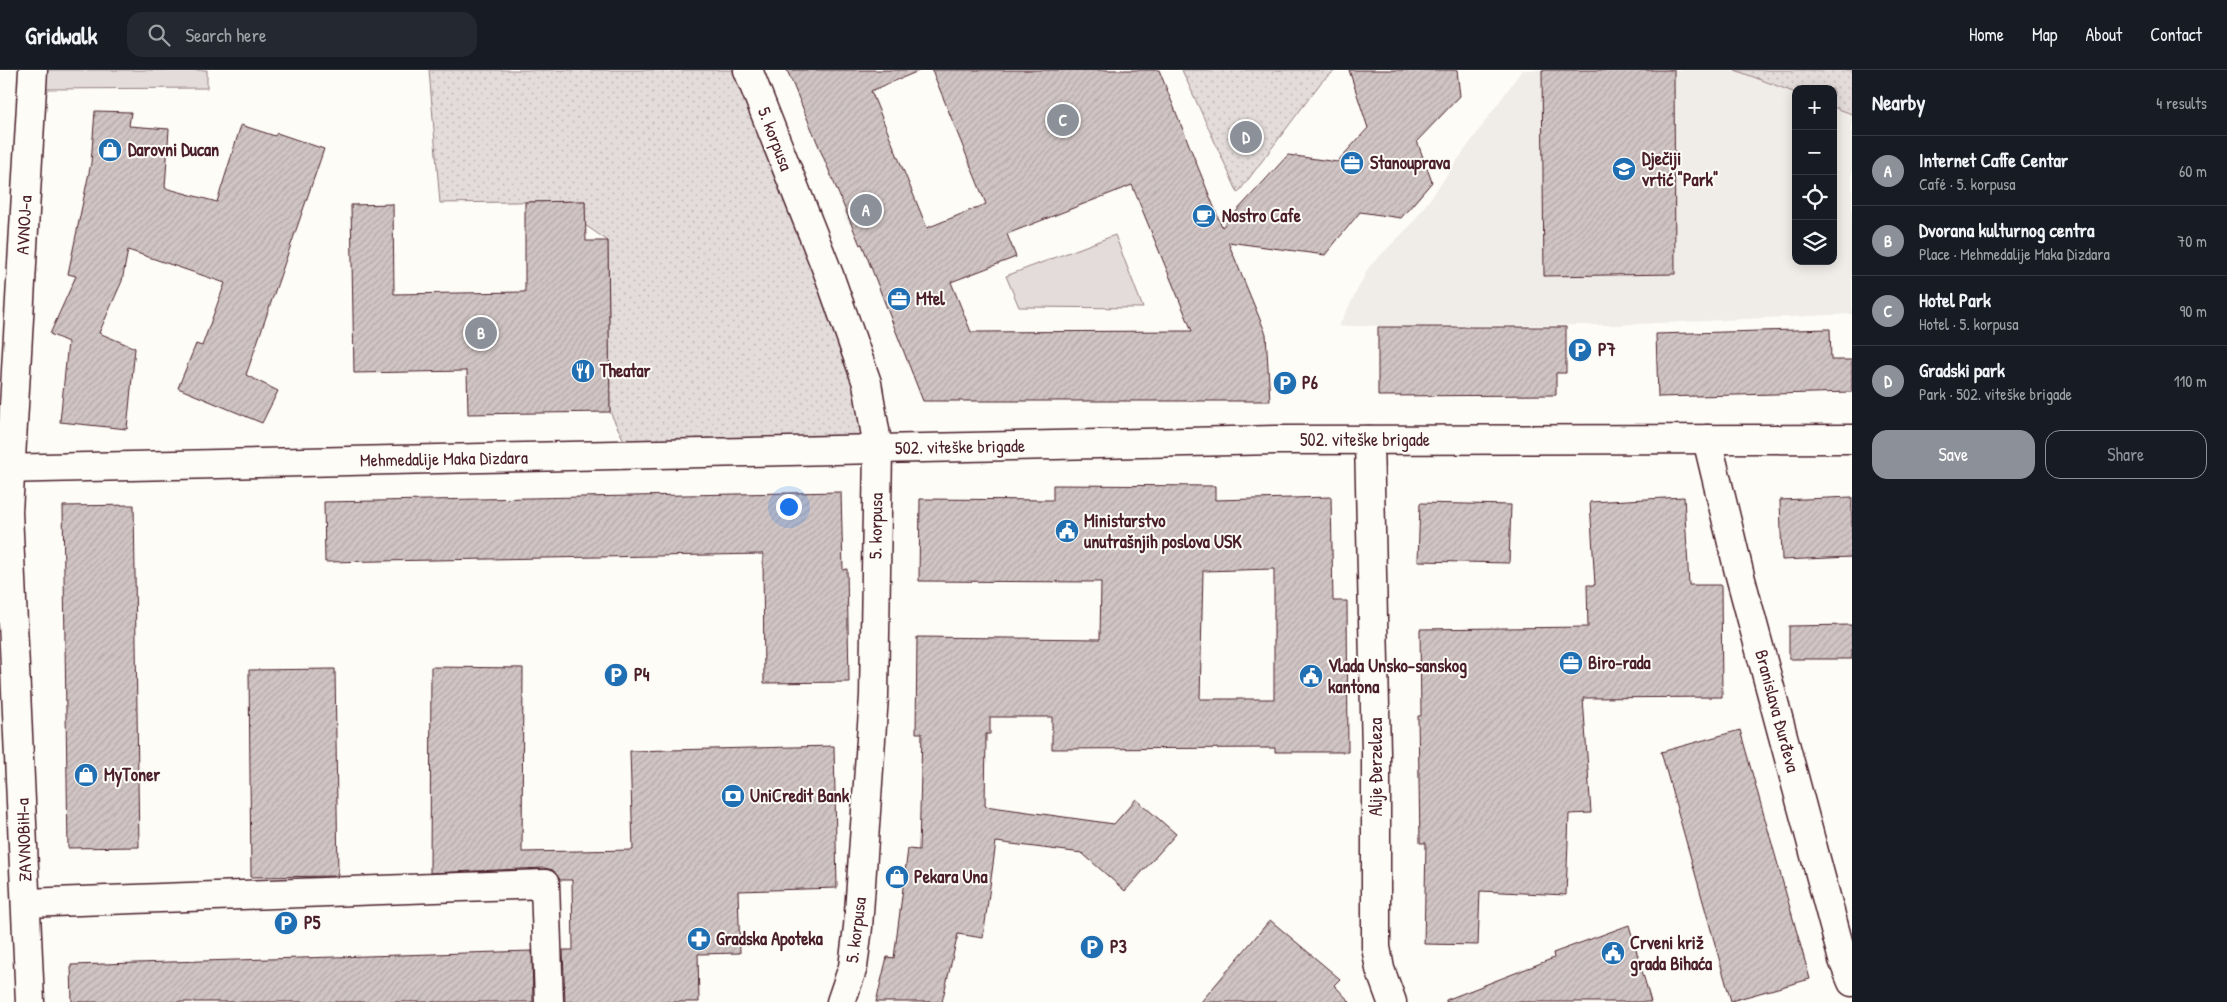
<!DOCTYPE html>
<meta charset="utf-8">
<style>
:root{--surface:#171b24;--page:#242831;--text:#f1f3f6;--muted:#9ea1a6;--line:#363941;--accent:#8c9099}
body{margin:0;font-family:"Patrick Hand",sans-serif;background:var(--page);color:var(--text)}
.controls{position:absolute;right:15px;top:15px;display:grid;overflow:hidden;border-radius:10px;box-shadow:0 2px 12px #0003}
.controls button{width:45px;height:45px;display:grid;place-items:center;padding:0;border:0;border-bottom:1px solid var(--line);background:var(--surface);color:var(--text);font:25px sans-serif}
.you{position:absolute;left:788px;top:436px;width:18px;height:18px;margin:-12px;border:4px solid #fff;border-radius:50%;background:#1a73e8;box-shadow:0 0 0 8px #1a73e833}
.badge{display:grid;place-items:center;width:32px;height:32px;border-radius:50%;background:var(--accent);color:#fff;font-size:16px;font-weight:700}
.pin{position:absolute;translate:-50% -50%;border:2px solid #fff;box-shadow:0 1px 5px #0006}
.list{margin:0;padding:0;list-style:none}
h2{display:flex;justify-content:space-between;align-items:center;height:65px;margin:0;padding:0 20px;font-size:21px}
h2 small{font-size:16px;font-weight:400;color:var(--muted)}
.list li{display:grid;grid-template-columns:32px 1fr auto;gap:15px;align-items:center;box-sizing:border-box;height:70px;padding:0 20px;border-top:1px solid var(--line)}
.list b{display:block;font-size:19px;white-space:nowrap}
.list p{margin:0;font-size:16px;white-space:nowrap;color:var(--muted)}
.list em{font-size:16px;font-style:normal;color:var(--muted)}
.actions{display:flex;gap:10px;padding:15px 20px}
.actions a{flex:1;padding:11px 0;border:1px solid var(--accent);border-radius:15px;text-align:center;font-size:18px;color:var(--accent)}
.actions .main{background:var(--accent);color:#fff}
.icon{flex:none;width:28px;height:28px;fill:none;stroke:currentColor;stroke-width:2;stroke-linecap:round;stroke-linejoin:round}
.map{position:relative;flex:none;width:1852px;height:932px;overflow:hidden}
header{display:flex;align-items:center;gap:30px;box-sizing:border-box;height:70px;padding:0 25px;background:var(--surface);border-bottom:1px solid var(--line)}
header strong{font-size:24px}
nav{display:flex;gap:28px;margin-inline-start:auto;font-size:18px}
.search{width:350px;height:45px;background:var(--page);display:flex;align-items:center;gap:12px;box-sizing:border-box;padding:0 18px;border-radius:15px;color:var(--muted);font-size:19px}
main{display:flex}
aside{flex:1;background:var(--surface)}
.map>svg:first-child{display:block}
.built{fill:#f0ece8}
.grass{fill:#e3dcda;stroke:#967e82}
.park{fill:url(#park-dots);stroke:#967e82}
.building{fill:url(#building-hatch);stroke:#4a1f2b;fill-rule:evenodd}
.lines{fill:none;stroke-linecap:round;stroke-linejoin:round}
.minor-casing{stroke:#4a1f2b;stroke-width:31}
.minor{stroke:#fdfcf7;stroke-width:28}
.labels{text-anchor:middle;stroke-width:4;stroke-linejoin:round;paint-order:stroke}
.street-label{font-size:18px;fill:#4a1f2b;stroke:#fdfcf7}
.poi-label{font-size:18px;font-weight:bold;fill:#4a1f2b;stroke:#fdfcf7;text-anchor:start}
</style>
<header>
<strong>Gridwalk</strong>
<div class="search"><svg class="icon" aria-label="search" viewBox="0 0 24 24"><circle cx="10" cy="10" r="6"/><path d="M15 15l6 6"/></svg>Search here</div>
<nav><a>Home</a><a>Map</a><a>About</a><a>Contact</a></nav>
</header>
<main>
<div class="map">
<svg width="1852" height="932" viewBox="0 0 1852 932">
<defs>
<pattern id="park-dots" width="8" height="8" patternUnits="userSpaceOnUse" patternTransform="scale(1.25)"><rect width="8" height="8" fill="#e3dcda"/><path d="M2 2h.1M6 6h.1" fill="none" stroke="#c4bcbb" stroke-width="1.8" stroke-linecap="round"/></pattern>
<pattern id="building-hatch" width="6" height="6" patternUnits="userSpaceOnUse" patternTransform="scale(1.25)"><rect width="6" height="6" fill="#d0c5c4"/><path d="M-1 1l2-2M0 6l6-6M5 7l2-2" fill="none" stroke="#b4a9a9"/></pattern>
</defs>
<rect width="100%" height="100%" fill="#fdfcf7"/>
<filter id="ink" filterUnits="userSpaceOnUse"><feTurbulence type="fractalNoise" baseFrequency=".02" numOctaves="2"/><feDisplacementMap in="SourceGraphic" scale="10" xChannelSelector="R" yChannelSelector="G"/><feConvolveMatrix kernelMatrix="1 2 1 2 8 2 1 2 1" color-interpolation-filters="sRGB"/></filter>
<g filter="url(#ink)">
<path class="built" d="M1522,0H1735L1796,23V191H1833V37L1852,44V244L1617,255L1339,256L1369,197L1412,154Z"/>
<g class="grass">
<path d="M41,0H207V18L41,19Z"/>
<path d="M1115,165L1143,238L1019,237L1006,206Z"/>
</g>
<g class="park">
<path d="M429,0H748L878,378L631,385L610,342L608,171L585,155V131L440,133Z"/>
<path d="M1182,0H1336L1322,11L1238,123Z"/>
<path d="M1735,0H1852V44L1833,37V19H1796V23Z"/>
</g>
<g class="building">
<path d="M787,0H921L871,21L927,158L986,134L932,0H1159L1222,157L1288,85L1337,92L1368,58L1349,0H1457L1460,26L1417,71L1432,112L1401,148L1360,142L1325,185L1228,172L1266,264L1270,331H923L862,174L860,175ZM1132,115L1192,261L971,262L951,212L1016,187L1007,164Z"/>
<path d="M1542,0H1674L1675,204L1544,206Z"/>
<path d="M95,41L131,42L129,56L169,59L165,118L217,132L241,55L275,66L277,63L324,79L246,305L278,321L262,353L178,318L196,274L202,276L225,213L128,180L122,211L99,263L135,278L127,359L60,352L68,272L50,264L76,206L68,204L91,93Z"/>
<path d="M585,131L586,171H608L610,342L468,344L467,301L354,303L351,135L393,134L394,224L525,222V132Z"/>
<path d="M1378,257H1566V303H1556V325L1378,326Z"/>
<path d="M1830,259L1831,290H1852V322L1658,327L1656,264Z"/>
<path d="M1053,415L1215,416V430L1331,427L1333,531H1347L1348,682H1275V678L1052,679V647H990V664H986L985,736L1114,754L1136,729L1176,764L1125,821L1082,783L996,772L983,868L958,864L942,932H876L887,887L894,888L908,779L919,780L922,663H916L917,567L1100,569L1101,512L919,511L920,429L1053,430ZM1274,499V629H1200L1203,501Z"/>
<path d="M841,422L843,500L847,499L849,612L764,613L763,484L325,492L324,432Z"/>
<path d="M1684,427L1689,515H1721L1722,627L1583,628L1591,743L1569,744L1566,825L1480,821L1478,875L1424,874L1426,773H1420L1418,646H1421L1420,559L1588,557L1587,515H1595L1590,432Z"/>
<path d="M1852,427V487L1782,490L1780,430Z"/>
<path d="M1420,433L1511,435L1509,493L1418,491Z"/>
<path d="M134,435L139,777L68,778L63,436Z"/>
<path d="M1852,555V589H1789V556Z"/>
<path d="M431,597L523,598L522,782L633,780L630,681L834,676L837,818L738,821L740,883L698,884L699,932H565L563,880H573L572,810H560L553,800L544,798L430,803Z"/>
<path d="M335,599L338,806L251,807L249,600Z"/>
<path d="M1740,660L1810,909L1731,931L1661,682Z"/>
<path d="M1270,850L1340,909L1334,915L1350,932H1201Z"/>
<path d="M1629,855L1651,932H1446V930L1554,888L1553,883Z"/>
<path d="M532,881L533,932H72L71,895Z"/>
</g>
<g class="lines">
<g class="minor-casing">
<g id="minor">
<path d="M748,0L829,205L867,313L878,378L874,626L858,857L853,897L841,932"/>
<path d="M1707,369L1739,502L1843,890L1852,912"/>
<path d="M1369,370L1376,683V877L1380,899L1392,932"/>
<path d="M0,399L1275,370L1852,369"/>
<path d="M26,833L545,814L549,932"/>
<path d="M30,932L8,442L33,0"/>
</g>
</g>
<use href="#minor" class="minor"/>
</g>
</g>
<defs>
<g id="shop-disc" transform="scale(1.25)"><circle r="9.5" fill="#1f6fb2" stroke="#fdfcf7"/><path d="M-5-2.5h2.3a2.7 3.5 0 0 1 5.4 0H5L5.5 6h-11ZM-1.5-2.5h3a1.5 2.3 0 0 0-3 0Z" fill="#fff"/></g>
<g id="office-disc" transform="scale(1.25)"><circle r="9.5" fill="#1f6fb2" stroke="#fdfcf7"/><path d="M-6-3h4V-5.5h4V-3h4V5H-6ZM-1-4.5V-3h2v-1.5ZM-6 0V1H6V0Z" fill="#fff"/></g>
<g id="school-disc" transform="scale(1.25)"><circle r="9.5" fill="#1f6fb2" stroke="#fdfcf7"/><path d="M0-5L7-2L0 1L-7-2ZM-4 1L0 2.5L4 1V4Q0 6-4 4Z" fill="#fff"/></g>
<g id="cafe-disc" transform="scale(1.25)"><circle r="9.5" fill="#1f6fb2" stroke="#fdfcf7"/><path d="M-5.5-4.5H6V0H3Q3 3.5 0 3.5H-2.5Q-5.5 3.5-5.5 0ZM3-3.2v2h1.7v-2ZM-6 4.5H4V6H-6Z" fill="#fff"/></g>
<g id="parking-disc" transform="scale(1.25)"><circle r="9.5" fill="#1f6fb2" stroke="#fdfcf7"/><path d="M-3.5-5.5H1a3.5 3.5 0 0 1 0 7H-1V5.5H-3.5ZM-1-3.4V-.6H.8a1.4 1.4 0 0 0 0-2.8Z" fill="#fff"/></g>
<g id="restaurant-disc" transform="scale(1.25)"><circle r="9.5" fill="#1f6fb2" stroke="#fdfcf7"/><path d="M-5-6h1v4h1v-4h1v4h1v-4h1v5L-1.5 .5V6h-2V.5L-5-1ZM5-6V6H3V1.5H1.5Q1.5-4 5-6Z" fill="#fff"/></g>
<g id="civic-disc" transform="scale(1.25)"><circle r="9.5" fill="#1f6fb2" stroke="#fdfcf7"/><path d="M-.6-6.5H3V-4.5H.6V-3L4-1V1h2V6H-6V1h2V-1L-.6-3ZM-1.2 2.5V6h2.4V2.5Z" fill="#fff"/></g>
<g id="bank-disc" transform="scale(1.25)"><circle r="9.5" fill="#1f6fb2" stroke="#fdfcf7"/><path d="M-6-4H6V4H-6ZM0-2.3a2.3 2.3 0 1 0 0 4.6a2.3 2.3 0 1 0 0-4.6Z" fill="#fff"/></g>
<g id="pharmacy-disc" transform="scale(1.25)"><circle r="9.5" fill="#1f6fb2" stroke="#fdfcf7"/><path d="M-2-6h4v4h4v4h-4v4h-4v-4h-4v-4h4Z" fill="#fff"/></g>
</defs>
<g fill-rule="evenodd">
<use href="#shop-disc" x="110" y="80"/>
<use href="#office-disc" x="1352" y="93"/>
<use href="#school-disc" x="1624" y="99"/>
<use href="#cafe-disc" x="1204" y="146"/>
<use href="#office-disc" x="899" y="229"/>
<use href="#parking-disc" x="1580" y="280"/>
<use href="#restaurant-disc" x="583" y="301"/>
<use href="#parking-disc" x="1285" y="313"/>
<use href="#civic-disc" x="1067" y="461"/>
<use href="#office-disc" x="1571" y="593"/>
<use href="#parking-disc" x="616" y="605"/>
<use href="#civic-disc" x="1311" y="606"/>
<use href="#shop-disc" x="86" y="705"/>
<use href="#bank-disc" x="733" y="726"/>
<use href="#shop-disc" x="897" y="807"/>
<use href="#parking-disc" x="286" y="853"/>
<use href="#pharmacy-disc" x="699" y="869"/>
<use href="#parking-disc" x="1092" y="877"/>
<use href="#civic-disc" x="1613" y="883"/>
</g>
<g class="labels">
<g class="street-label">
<text transform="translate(775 69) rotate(69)" y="6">5. korpusa</text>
<text transform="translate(24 155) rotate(-87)" y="6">AVNOJ-a</text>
<text x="1365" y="376">502. viteške brigade</text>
<text transform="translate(960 377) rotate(-1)" y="6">502. viteške brigade</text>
<text transform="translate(444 389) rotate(-1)" y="6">Mehmedalije Maka Dizdara</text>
<text transform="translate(876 456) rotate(-89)" y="6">5. korpusa</text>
<text transform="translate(1777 641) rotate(75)" y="6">Branislava Đurđeva</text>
<text transform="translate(1376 697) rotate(-90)" y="6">Alije Đerzeleza</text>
<text transform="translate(24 770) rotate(-92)" y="6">ZAVNOBiH-a</text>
<text transform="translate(856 860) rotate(-83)" y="6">5. korpusa</text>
</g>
<g class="poi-label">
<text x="128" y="86">Darovni Ducan</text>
<text x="1642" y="95">Dječiji<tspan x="1642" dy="21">vrtić "Park"</tspan></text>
<text x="1370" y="99">Stanouprava</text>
<text x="1222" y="152">Nostro Cafe</text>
<text x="916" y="235">Mtel</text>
<text x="1598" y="286">P7</text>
<text x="600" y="307">Theatar</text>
<text x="1302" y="319">P6</text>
<text x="1084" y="457">Ministarstvo<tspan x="1084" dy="21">unutrašnjih poslova USK</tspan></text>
<text x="1588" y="599">Biro-rada</text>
<text x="1328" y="602">Vlada Unsko-sanskog<tspan x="1328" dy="21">kantona</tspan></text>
<text x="634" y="611">P4</text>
<text x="104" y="711">MyToner</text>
<text x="750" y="732">UniCredit Bank</text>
<text x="914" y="813">Pekara Una</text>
<text x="304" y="859">P5</text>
<text x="716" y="875">Gradska Apoteka</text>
<text x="1630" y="879">Crveni križ<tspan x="1630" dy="21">grada Bihaća</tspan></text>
<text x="1110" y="883">P3</text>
</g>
</g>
</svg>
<div class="controls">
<button>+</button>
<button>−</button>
<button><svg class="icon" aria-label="locate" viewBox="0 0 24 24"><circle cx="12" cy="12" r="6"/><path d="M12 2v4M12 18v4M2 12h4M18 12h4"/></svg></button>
<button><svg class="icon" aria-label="layers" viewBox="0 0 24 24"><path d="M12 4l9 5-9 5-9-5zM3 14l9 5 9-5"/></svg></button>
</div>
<div class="you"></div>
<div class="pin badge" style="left:866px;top:140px">A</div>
<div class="pin badge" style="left:481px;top:263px">B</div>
<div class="pin badge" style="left:1063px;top:50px">C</div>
<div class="pin badge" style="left:1246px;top:67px">D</div>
</div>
<aside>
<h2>Nearby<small>4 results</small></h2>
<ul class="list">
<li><span class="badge">A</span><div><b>Internet Caffe Centar</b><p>Café · 5. korpusa</p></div><em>60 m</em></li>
<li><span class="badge">B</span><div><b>Dvorana kulturnog centra</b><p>Place · Mehmedalije Maka Dizdara</p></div><em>70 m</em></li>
<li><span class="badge">C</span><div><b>Hotel Park</b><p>Hotel · 5. korpusa</p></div><em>90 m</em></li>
<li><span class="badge">D</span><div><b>Gradski park</b><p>Park · 502. viteške brigade</p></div><em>110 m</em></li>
</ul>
<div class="actions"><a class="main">Save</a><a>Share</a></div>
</aside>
</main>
